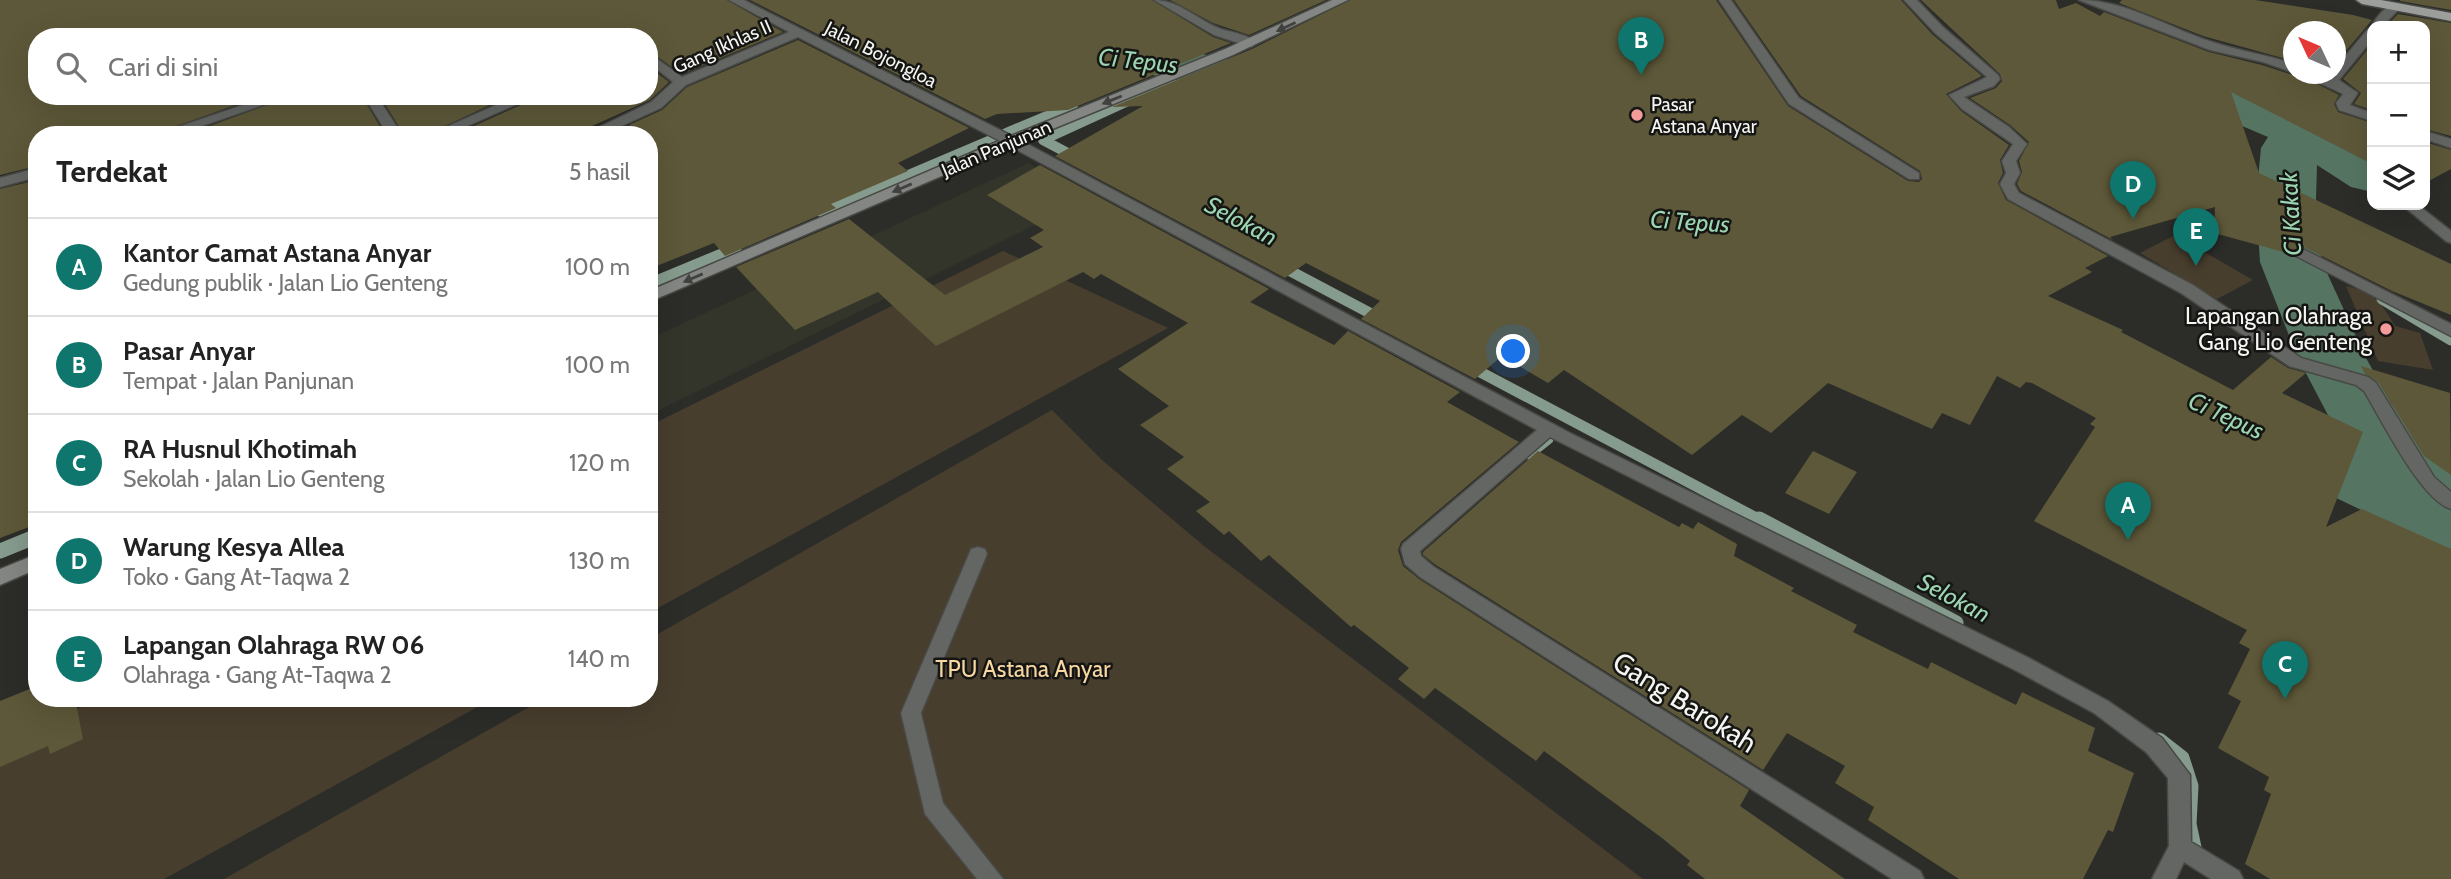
<!DOCTYPE html>
<html lang="id">
<meta charset="utf-8">
<style>
:root{--surface:#fff;--page:#f2f2f2;--text:#222;--muted:#767676;--line:#e0e0e0;--accent:#0f766e}
body{margin:0;font-family:Cabin,sans-serif;background:var(--page);color:var(--text)}
.controls{position:absolute;right:21px;top:21px;display:grid;overflow:hidden;border-radius:14px;box-shadow:0 7px 28px #0002}
.controls button{width:63px;height:63px;display:grid;place-items:center;padding:0;border:0;border-bottom:2px solid var(--line);background:var(--surface);color:var(--text);font:35px sans-serif}
.compass{position:absolute;left:2283px;top:21px;width:63px;height:63px;border-radius:50%;background:var(--surface);box-shadow:0 7px 28px #0002;rotate:314deg}
.you{position:absolute;left:1514px;top:352px;width:24px;height:24px;margin:-18px;border:5px solid #fff;border-radius:50%;background:#1a73e8;box-shadow:0 0 0 10px #1a73e833}
.badge{display:grid;place-items:center;width:46px;height:46px;border-radius:50%;background:var(--accent);color:#fff;font-size:23px;font-weight:700}
.pin{position:absolute;translate:-50% -58px;filter:drop-shadow(0 2px 4px #0008)}
.pin::after{content:'';position:absolute;top:37px;width:24px;height:21px;background:inherit;clip-path:polygon(0 0,100% 0,50% 100%)}
.list{margin:0;padding:0;list-style:none}
h2{display:flex;justify-content:space-between;align-items:center;height:91px;margin:0;padding:0 28px;font-size:30px}
h2 small{font-size:23px;font-weight:400;color:var(--muted)}
.list li{display:grid;grid-template-columns:46px 1fr auto;gap:21px;align-items:center;box-sizing:border-box;height:98px;padding:0 28px;border-top:2px solid var(--line)}
.list b{display:block;font-size:26px;white-space:nowrap}
.list p{margin:0;font-size:23px;white-space:nowrap;color:var(--muted)}
.list em{font-size:23px;font-style:normal;color:var(--muted)}
.icon{flex:none;width:38px;height:38px;fill:none;stroke:currentColor;stroke-width:2;stroke-linecap:round;stroke-linejoin:round}
.map{position:relative;flex:none;width:2451px;height:879px;overflow:hidden}
.search{position:absolute;background:var(--surface);box-shadow:0 7px 28px #0002;left:28px;top:28px;width:630px;height:77px;display:flex;align-items:center;gap:18px;box-sizing:border-box;padding:0 24px;border-radius:28px;color:var(--muted);font-size:26px}
.panel{position:absolute;background:var(--surface);box-shadow:0 7px 28px #0002;left:28px;top:126px;width:630px;height:581px;border-radius:28px}
.map>svg:first-child{display:block}
.built{fill:#33352b}
.green{fill:#483e2e}
.lines{fill:none;stroke-linecap:round;stroke-linejoin:round}
.stream-far2{stroke:#859b8d;stroke-width:10}
.stream-far1{stroke:#859b8d;stroke-width:11}
.stream{stroke:#859b8d;stroke-width:15}
.river{fill:#557562;fill-rule:evenodd}
.building{fill:#5d5839}
.service-casing{stroke:#484945;stroke-width:3}
.minor-casing{stroke:#484945;stroke-width:3}
.secondary-casing{stroke:#484945;stroke-width:3}
.primary-casing{stroke:#484945;stroke-width:3}
.service{fill:#646664;fill-rule:evenodd}
.minor{fill:#646664;fill-rule:evenodd}
.secondary{fill:#848683;fill-rule:evenodd}
.primary{fill:#9c9f9b;fill-rule:evenodd}
.oneway{fill:#414240}
.poi-dot{fill:#f59b99;stroke:#151513;stroke-width:2.5}
.labels{text-anchor:middle;stroke-width:5;stroke-linejoin:round;paint-order:stroke}
.far-street-label{font-size:19px;fill:#f5f5f2;stroke:#151513}
.far-poi-label{font-size:19px;fill:#f5f5f2;stroke:#151513;text-anchor:start}
.poi-label{font-size:23px;fill:#f5f5f2;stroke:#151513;text-anchor:end}
.park-label{font-size:23px;fill:#f7d7a2;stroke:#151513}
.water-label{font-size:24px;font-style:italic;fill:#9bd5b2;stroke:#151513}
.near-street-label{font-size:28px;fill:#f5f5f2;stroke:#151513}
</style>
<div class="map">
<svg width="2451" height="879" viewBox="0 0 2451 879">
<rect width="100%" height="100%" fill="#2c2d29"/>
<path class="built" d="M1029,163L1086,200L649,415V339Z"/>
<g class="green">
<path d="M2175,235L2253,280L2217,299L2140,253Z"/>
<path d="M1003,251L1168,328L649,613V426Z"/>
<path d="M2346,286C2375,293 2380,301 2395,326L2420,333L2433,370L2378,361Z"/>
<path d="M1052,410L1102,460L1204,546L1643,879H224L545,698H649V639Z"/>
<path d="M99,698H494L164,879H0V747Z"/>
</g>
<g class="lines">
<g class="stream-far2">
<path d="M1006,133L1073,105"/>
<path d="M1077,158L1043,140L1198,69"/>
<path d="M821,212L993,139"/>
</g>
<g class="stream-far1">
<path d="M1279,265L1383,320"/>
<path d="M649,284L736,248"/>
<path d="M2382,299L2451,340"/>
<path d="M1467,365L1762,521"/>
<path d="M1529,454L1548,439"/>
</g>
<g class="stream">
<path d="M1759,519L1956,623"/>
<path d="M0,551L37,536"/>
<path d="M2159,740L2182,758L2191,786L2189,824L2195,852L2201,856"/>
</g>
<g class="river">
<path d="M877,0H943L1025,35L1049,39L1144,41L1243,63L1262,68L1314,90L1322,101L1314,112L1295,117L1276,112L1226,91L1144,73L1049,71L994,59L884,10Z"/>
<path d="M1977,0H2031L2065,27L2121,65L2253,91L2324,120L2372,150V192L2351,187L2317,165L2316,199L2322,262L2366,358L2391,403L2451,475V549L2424,540L2234,449L2223,431L2234,413L2259,406L2284,413L2340,438L2298,358L2260,262L2256,199L2261,148L2268,137L2221,117L2145,104L2083,87L2029,49L1984,10Z"/>
</g>
</g>
<g class="building">
<path d="M0,0H727L783,32L682,74L649,51V37H37V96H260L152,135H37V166L0,175Z"/>
<path d="M750,0H1152L1213,37L1231,43L1068,110L997,114L985,119Z"/>
<path d="M1170,0H1326L1249,35L1213,23Z"/>
<path d="M1350,0H1716L1788,106L1908,181L1919,182L1922,179L1920,171L1801,96L1734,0H1901L1933,35L1982,76L1946,94L1961,111L2009,145L2000,160L2003,173L1998,183L2006,200L2108,256L2085,268L2092,272L2048,296L2123,330L2121,332L2233,390L2271,357L2288,368L2306,373L2282,393L2363,432L2326,527L2362,509L2451,549V879H2270L2245,864L2271,794L2264,790L2269,777L2218,748L2241,701L2228,694L2250,649L2239,643L2247,630L2034,521L2095,427L2090,424L2096,418L2032,383L2026,382L2020,388L1997,376L1970,425L1942,413L1932,429L1828,383L1771,433L1742,415L1692,455L1564,370L1548,383L1502,356L1475,379L1361,319L1380,301L1306,263L1285,278L1055,156L1143,106L1112,107L1252,49Z"/>
<path d="M1921,0H2056L2059,9L2076,3L2100,16L2104,12L2209,52L2262,65L2293,75L2298,74L2339,95L2334,104L2338,112L2372,123V164L2231,92L2259,173L2451,264V315L2392,291L2302,246L2291,254L2214,233L2215,207L2110,237L2113,240L2021,191L2017,184L2022,172L2019,161L2029,142L2010,125L1970,98L1996,88L2002,81L2000,74Z"/>
<path d="M2122,0H2255L2353,15L2372,20L2335,64V32H2293V61L2203,36L2119,3Z"/>
<path d="M2400,0H2451V10L2400,1Z"/>
<path d="M2398,14L2451,23V136L2425,129V26H2386Z"/>
<path d="M798,40L969,128L898,163L908,171L831,204L836,208L725,256L714,243L649,269V135H641L629,125L662,110L687,87Z"/>
<path d="M2372,44V110L2354,104L2361,93L2343,79Z"/>
<path d="M649,67L669,82L650,100L572,135H454L534,99L535,96H649Z"/>
<path d="M291,96H362L385,135H185Z"/>
<path d="M380,96H509L426,135H404Z"/>
<path d="M2425,142L2451,150V169L2425,183Z"/>
<path d="M1040,165L1269,289L1250,302L1334,345L1348,331L1460,392L1447,402L1519,442L1401,542L1398,550L1403,566L1419,579L1749,790L1740,806L1845,879H1705L1687,865L1690,861L1662,838L1544,751L1536,761L1435,688L1424,699L1398,679L1409,668L1354,625L1351,627L1269,555L1261,561L1229,531L1224,535L1196,511L1210,502L1167,469L1184,457L1140,425L1169,406L1118,369L1188,323L1101,274L1094,279L1083,272L936,346L878,292L795,330L736,267L849,219L945,295L1043,247L1030,238L1044,230L987,195Z"/>
<path d="M37,180V524L0,538V189Z"/>
<path d="M2361,366L2450,393L2451,475L2424,456L2378,382L2365,374Z"/>
<path d="M1538,451L1679,527L1682,523L1693,529L1698,522L1737,544L1734,556L1794,588L1791,591L1857,625L1853,632L1928,669L1931,662L2016,705L2022,692L2095,728L2088,751L2134,773L2113,832L2108,830L2083,879H1959L1868,820L1874,807L1835,783L1845,766L1787,733L1763,770L1436,565L1423,555V552Z"/>
<path d="M1813,451L1857,472L1829,514L1785,493Z"/>
<path d="M37,686V698H75L83,739L50,754L48,746L0,767V701Z"/>
</g>
<g class="lines">
<g class="service-casing">
<path id="service" d="M978,547L985,549L987,554L921,713L943,803L1003,879H977L925,814L901,713L969,554L971,549Z"/>
</g>
<g class="minor-casing">
<g id="minor">
<path d="M729,0H744L1016,138L1570,433L2029,658L2108,701L2162,738L2190,775L2191,842L2239,871L2243,879H2211L2184,862L2176,879H2152L2169,846L2168,778L2146,752L2094,713L2015,670L1550,437L1420,551L1421,556L1434,567L1920,871L1924,879H1892L1420,577L1405,564L1401,549L1403,544L1537,430L1006,144L798,37L686,85L661,108L602,135H583L651,102L673,82L649,63V53L682,77L789,32Z"/>
<path d="M1154,0C1180,0 1197,20 1221,29C1234,33 1247,34 1257,43L1251,47L1214,35Z"/>
<path d="M1719,0H1731L1799,98L1919,173V179H1909L1789,104Z"/>
<path d="M1904,0H1917L1943,27L1998,75L2000,79L1994,86L1964,97L2009,127L2027,144L2016,161L2020,173L2014,184L2019,193L2193,285L2301,358L2368,377L2376,383L2434,477L2451,492V509C2420,499 2382,420 2364,391L2356,385L2289,366L2181,293L2008,199L2000,184L2006,173L2002,161L2013,144L1962,109L1949,95L1987,77L1935,33Z"/>
<path d="M2079,0C2129,0 2173,31 2219,44C2244,52 2269,55 2294,64V73L2263,62L2210,50Z"/>
<path d="M2394,3L2400,7L2398,10L2383,26L2372,28C2372,21 2386,6 2394,3Z"/>
<path d="M2372,28V40L2339,80L2358,93L2350,105L2372,113V121L2339,110L2336,103L2343,94L2300,74H2316L2327,78L2330,74H2336V67L2368,29Z"/>
<path d="M269,96H289L176,135H154Z"/>
<path d="M364,96H377L402,135H388Z"/>
<path d="M516,96L533,97L447,135H428Z"/>
<path d="M2425,131L2451,139V148L2425,139Z"/>
<path d="M37,168V177L0,187V178Z"/>
<path d="M2402,205H2418L2451,231V243L2446,241Z"/>
<path d="M2301,248L2451,324V336L2296,256L2293,253Z"/>
</g>
</g>
<g class="secondary-casing">
<g id="secondary">
<path d="M1332,0H1348L1233,55L1016,144L649,302V291L1006,138L1225,49Z"/>
<path d="M37,554V569L0,585V569Z"/>
</g>
</g>
<g class="primary-casing">
<path id="primary" d="M2356,0H2381L2451,13V21L2362,4Z"/>
</g>
<use href="#service" class="service"/>
<use href="#minor" class="minor"/>
<use href="#secondary" class="secondary"/>
<use href="#primary" class="primary"/>
</g>
<defs><path id="oneway-solid" d="M-6-.8H1V-3.2L6.5 0L1 3.2V.8H-6Z" transform="scale(1.75)"/></defs>
<g class="oneway">
<use href="#oneway-solid" transform="translate(1286 27) rotate(155)"/>
<use href="#oneway-solid" transform="translate(1112 100) rotate(158)"/>
<use href="#oneway-solid" transform="translate(902 188) rotate(157)"/>
<use href="#oneway-solid" transform="translate(693 278) rotate(157)"/>
</g>
<g class="poi-dot">
<circle cx="1637" cy="115" r="7"/>
<circle cx="2386" cy="329" r="7"/>
</g>
<g class="labels">
<g class="far-street-label">
<text transform="translate(722 46) rotate(-24)" y="7">Gang Ikhlas II</text>
<text transform="translate(881 54) rotate(27)" y="7">Jalan Bojongloa</text>
<text transform="translate(996 148) rotate(-23)" y="7">Jalan Panjunan</text>
</g>
<g class="far-poi-label">
<text x="1651" y="111">Pasar<tspan x="1651" dy="22">Astana Anyar</tspan></text>
</g>
<g class="poi-label">
<text x="2372" y="324">Lapangan Olahraga<tspan x="2372" dy="26">Gang Lio Genteng</tspan></text>
</g>
<g class="park-label">
<text x="1023" y="677">TPU Astana Anyar</text>
</g>
<g class="water-label">
<text transform="translate(1138 61) rotate(6)" y="8">Ci Tepus</text>
<text transform="translate(2291 214) rotate(-93)" y="8">Ci Kakak</text>
<text transform="translate(1241 221) rotate(28)" y="8">Selokan</text>
<text transform="translate(1690 222) rotate(4)" y="8">Ci Tepus</text>
<text transform="translate(2226 416) rotate(25)" y="8">Ci Tepus</text>
<text transform="translate(1954 598) rotate(28)" y="8">Selokan</text>
</g>
<g class="near-street-label">
<text transform="translate(1685 702) rotate(32)" y="10">Gang Barokah</text>
</g>
</g>
</svg>
<div class="controls">
<button>+</button>
<button>−</button>
<button><svg class="icon" aria-label="layers" viewBox="0 0 24 24"><path d="M12 4l9 5-9 5-9-5zM3 14l9 5 9-5"/></svg></button>
</div>
<svg class="compass" viewBox="-18 -18 36 36"><path d="M0-13l5 13h-10z" fill="#e53935"/><path d="M0 13l5-13h-10z" fill="#767676"/></svg>
<div class="you"></div>
<div class="pin badge" style="left:2128px;top:540px">A</div>
<div class="pin badge" style="left:1641px;top:75px">B</div>
<div class="pin badge" style="left:2285px;top:699px">C</div>
<div class="pin badge" style="left:2133px;top:219px">D</div>
<div class="pin badge" style="left:2196px;top:266px">E</div>
<div class="search"><svg class="icon" aria-label="search" viewBox="0 0 24 24"><circle cx="10" cy="10" r="6"/><path d="M15 15l6 6"/></svg>Cari di sini</div>
<section class="panel">
<h2>Terdekat<small>5 hasil</small></h2>
<ul class="list">
<li><span class="badge">A</span><div><b>Kantor Camat Astana Anyar</b><p>Gedung publik · Jalan Lio Genteng</p></div><em>100 m</em></li>
<li><span class="badge">B</span><div><b>Pasar Anyar</b><p>Tempat · Jalan Panjunan</p></div><em>100 m</em></li>
<li><span class="badge">C</span><div><b>RA Husnul Khotimah</b><p>Sekolah · Jalan Lio Genteng</p></div><em>120 m</em></li>
<li><span class="badge">D</span><div><b>Warung Kesya Allea</b><p>Toko · Gang At-Taqwa 2</p></div><em>130 m</em></li>
<li><span class="badge">E</span><div><b>Lapangan Olahraga RW 06</b><p>Olahraga · Gang At-Taqwa 2</p></div><em>140 m</em></li>
</ul>
</section>
</div>
